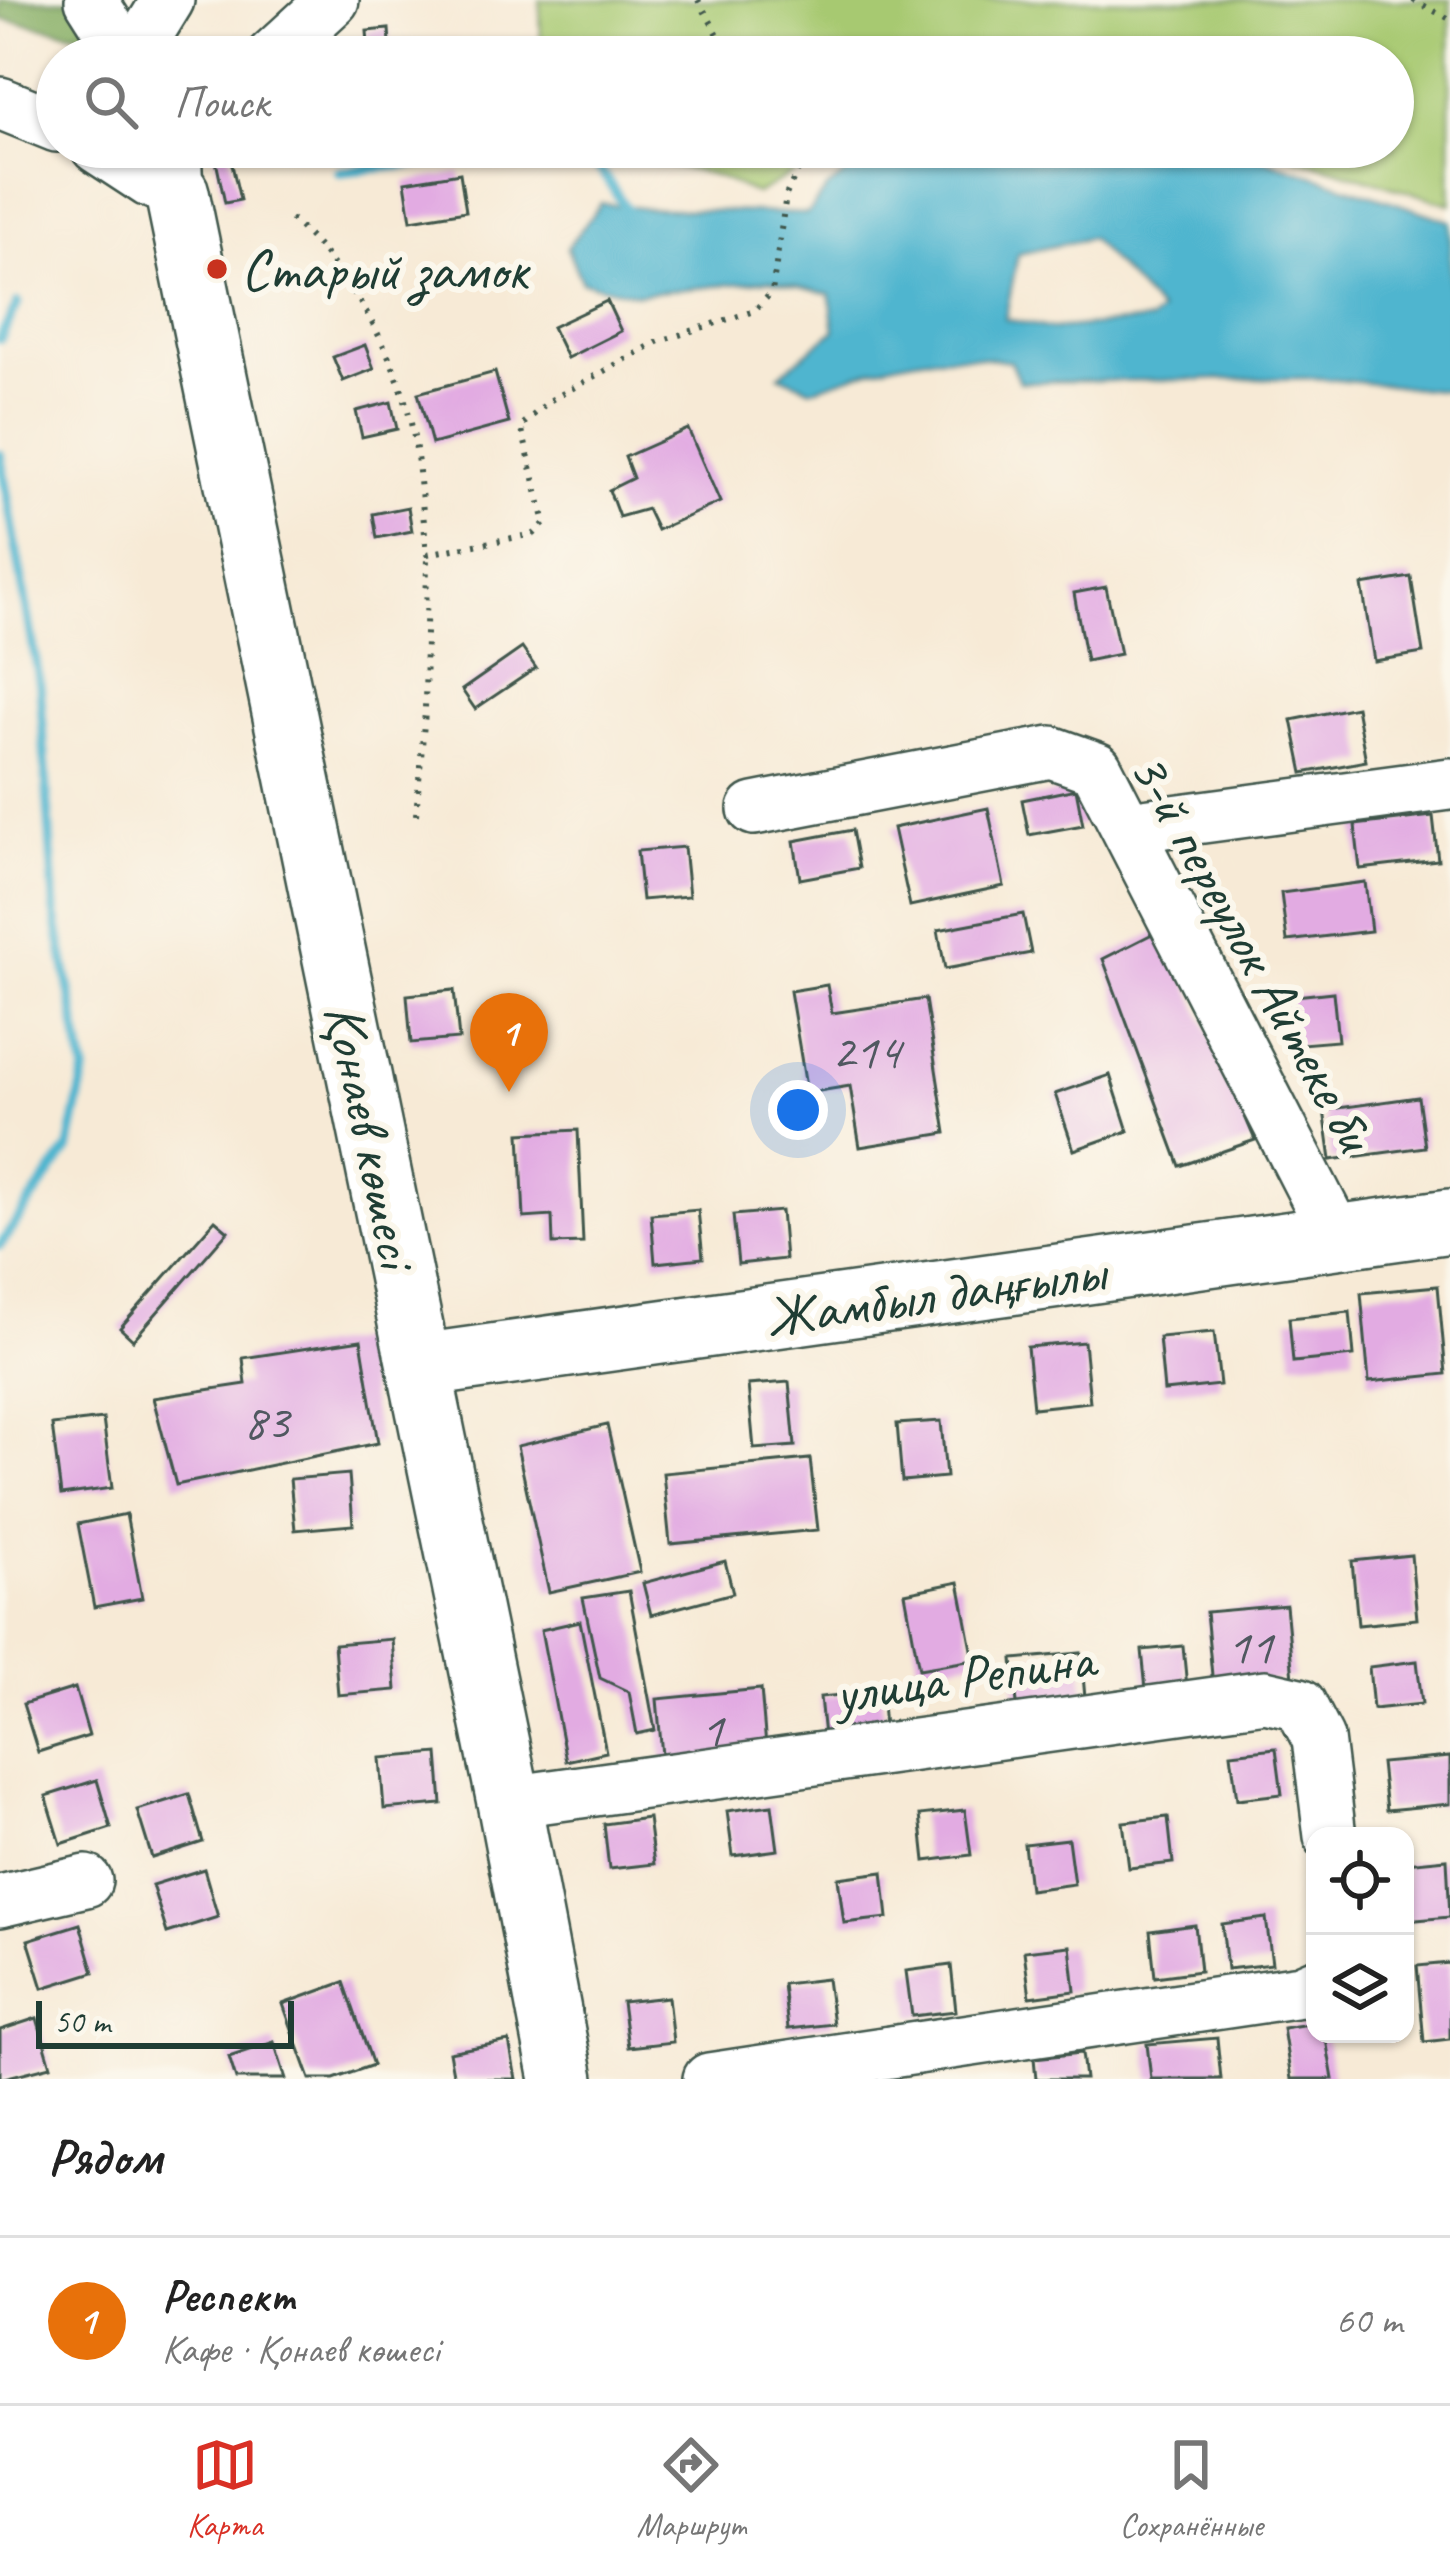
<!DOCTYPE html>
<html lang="ru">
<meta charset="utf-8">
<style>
:root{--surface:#fff;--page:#f6f6f6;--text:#222;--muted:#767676;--line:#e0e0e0;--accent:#d93025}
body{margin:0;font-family:Caveat,sans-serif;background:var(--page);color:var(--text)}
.controls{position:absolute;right:36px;bottom:36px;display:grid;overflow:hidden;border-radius:24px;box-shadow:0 3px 9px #0004}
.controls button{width:108px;height:108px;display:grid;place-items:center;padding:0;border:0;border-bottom:3px solid var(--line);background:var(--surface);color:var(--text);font:60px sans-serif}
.scale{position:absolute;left:36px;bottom:30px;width:258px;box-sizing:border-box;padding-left:12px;border:6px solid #1f3d34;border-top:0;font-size:33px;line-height:42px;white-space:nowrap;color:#1f3d34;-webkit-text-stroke:9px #fbf7ec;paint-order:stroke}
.you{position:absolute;left:798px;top:1110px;width:42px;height:42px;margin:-30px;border:9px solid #fff;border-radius:50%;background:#1a73e8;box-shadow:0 0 0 18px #1a73e833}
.badge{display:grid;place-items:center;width:78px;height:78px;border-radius:50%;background:var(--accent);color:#fff;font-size:39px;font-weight:700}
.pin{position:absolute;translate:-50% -99px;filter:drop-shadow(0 3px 6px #0008)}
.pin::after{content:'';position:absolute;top:63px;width:42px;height:36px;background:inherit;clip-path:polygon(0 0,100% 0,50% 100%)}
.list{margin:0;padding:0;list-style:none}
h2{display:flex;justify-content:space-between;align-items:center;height:156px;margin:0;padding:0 48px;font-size:51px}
h2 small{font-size:39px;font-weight:400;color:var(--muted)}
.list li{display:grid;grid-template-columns:78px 1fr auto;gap:36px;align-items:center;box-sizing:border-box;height:168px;padding:0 48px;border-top:3px solid var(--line)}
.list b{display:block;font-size:45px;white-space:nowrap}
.list p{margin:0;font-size:39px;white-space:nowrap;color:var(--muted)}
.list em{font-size:39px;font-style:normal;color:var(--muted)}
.icon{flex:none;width:66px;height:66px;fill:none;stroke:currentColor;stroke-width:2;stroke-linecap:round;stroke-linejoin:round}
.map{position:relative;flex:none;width:1450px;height:2079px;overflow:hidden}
.search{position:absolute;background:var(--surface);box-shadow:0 3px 9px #0004;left:36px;right:36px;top:36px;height:132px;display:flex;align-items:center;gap:30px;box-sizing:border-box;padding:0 42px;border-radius:66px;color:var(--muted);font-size:45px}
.sheet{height:324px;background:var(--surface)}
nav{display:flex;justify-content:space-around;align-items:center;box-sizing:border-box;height:168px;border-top:3px solid var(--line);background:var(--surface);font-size:33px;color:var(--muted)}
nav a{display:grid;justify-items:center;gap:6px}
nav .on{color:var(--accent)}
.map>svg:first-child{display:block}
.green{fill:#a7c971;stroke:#638352;stroke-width:3}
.forest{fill:#85ad63;stroke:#52754c;stroke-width:3}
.water{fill:#50b5cf;stroke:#387982;stroke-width:3;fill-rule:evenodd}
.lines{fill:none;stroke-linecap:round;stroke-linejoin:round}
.stream{stroke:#50b5cf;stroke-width:10}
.building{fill:#e2abe2}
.minor-casing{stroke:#3f574c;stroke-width:56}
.major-casing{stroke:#3f574c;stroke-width:68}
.path{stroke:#3f574c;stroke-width:6;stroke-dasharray:3 9;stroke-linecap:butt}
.minor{stroke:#fff;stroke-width:51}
.major{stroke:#fff;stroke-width:63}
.poi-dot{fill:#c8321e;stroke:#fbf7ec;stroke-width:4.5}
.labels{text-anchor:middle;stroke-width:12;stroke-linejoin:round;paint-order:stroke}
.number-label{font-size:51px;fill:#505860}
.poi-label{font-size:57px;fill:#1f3d34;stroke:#fbf7ec;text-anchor:start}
.street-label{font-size:57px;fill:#1f3d34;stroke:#fbf7ec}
</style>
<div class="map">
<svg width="1450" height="2079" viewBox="0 0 1450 2079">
<rect width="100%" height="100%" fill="#fbf7ec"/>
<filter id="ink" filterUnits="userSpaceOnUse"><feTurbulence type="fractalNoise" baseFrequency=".00833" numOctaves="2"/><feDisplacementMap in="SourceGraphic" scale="24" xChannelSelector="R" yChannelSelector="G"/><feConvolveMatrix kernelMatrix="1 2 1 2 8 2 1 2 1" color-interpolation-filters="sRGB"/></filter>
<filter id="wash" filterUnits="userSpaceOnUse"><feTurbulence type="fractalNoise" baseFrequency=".004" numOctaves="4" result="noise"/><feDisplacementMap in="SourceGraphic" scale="48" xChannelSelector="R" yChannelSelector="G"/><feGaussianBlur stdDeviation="2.7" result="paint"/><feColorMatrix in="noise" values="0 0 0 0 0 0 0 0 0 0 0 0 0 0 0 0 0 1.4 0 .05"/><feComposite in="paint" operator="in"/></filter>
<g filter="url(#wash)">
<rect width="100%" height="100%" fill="#f7ead6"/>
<g class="green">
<path d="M540,0H1450V204L1262,147H1393V57H541Z"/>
<path d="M610,147H841L756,194C742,188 727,180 712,175C677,164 642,168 610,147Z"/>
</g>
<path class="forest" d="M0,0H102L87,35L0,19Z"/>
<path class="water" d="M880,147H1228L1450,221V391L1316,378L1019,382L1010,361C925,347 890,363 812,389L779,375L835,330L830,294L770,280L638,294L582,282L567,248L601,203L641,208L807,214L827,189ZM1090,238L1160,312L1150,321L1052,329L1005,319L1018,254Z"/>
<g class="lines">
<g class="stream">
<path d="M585,147L630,214"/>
<path d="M339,172L567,147"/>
<path d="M0,339L18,303"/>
<path d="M0,454L40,685L55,911L85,1072L69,1148L0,1245"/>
</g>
</g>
<g id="blocks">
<g class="building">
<path d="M389,29L391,57H369L367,31Z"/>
<path d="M213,147H228L240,200L225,203Z"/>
<path d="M460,173L466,211L411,220L405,182Z"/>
<path d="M607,301L621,331L567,358L552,327Z"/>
<path d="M365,345L374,369L343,381L333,357Z"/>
<path d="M495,372L509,423L432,444L418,393Z"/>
<path d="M391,402L397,429L362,437L356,411Z"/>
<path d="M688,429L720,502L657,530L647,509L619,517L609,490L633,478L625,457Z"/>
<path d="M408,507L412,531L377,538L373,514Z"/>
<path d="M1411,577L1423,653L1374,661L1362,585Z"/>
<path d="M1106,587L1120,654L1086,661L1074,593Z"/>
<path d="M522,648L536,668L475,709L462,690Z"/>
<path d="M1356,707L1366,761L1303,773L1292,720Z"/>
<path d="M1076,789L1083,825L1029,835L1022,800Z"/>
<path d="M988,808L1004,886L910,906L893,828Z"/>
<path d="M1433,816L1438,860L1360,869L1355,825Z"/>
<path d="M852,830L859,868L800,879L794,841Z"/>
<path d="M684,847L689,896L642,900L637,851Z"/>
<path d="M1365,882L1371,931L1287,941L1281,893Z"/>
<path d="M1023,914L1031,953L945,969L938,930Z"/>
<path d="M1164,928L1255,1140L1180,1166L1103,959Z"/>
<path d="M827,985L832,1013L925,999L946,1133L860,1147L850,1086L807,1093L790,991Z"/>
<path d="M454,990L459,1039L411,1043L407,995Z"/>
<path d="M1333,992L1338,1041L1290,1045L1286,997Z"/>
<path d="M1110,1075L1128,1131L1074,1150L1055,1094Z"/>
<path d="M1418,1097L1425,1147L1331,1160L1324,1110Z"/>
<path d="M578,1130L583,1243L553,1244L552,1216L524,1218L520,1133Z"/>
<path d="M698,1210L703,1258L655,1263L651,1214Z"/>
<path d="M781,1211L785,1259L738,1264L733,1215Z"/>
<path d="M215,1220L228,1231L133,1340L120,1328Z"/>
<path d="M1438,1286L1446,1374L1369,1382L1361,1293Z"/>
<path d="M1350,1312L1354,1356L1293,1362L1289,1318Z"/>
<path d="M1214,1332L1220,1385L1164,1391L1159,1337Z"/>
<path d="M361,1340L378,1443L176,1485L153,1398L246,1384L243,1358Z"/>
<path d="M1084,1342L1090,1402L1033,1408L1027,1347Z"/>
<path d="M789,1382L795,1446L754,1449L748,1385Z"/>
<path d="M103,1419L112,1488L61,1495L52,1425Z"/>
<path d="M941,1421L946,1477L902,1481L897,1424Z"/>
<path d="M607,1425L640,1572L549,1592L517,1446Z"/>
<path d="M810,1459L818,1530L670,1544L663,1473Z"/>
<path d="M349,1474L353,1525L295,1530L290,1479Z"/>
<path d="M126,1514L142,1598L94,1607L78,1524Z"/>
<path d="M1411,1555L1417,1619L1358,1625L1352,1561Z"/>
<path d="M725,1561L733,1593L651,1615L643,1583Z"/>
<path d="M959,1582L974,1660L919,1669L905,1593Z"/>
<path d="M629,1591L655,1730L637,1734L629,1692L600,1678L583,1598Z"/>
<path d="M1286,1605L1293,1678L1213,1686L1206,1612Z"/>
<path d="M580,1621L606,1752L566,1761L541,1630Z"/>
<path d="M392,1639L396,1690L338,1695L334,1644Z"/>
<path d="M1183,1646L1187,1687L1146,1690L1142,1650Z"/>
<path d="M1081,1653L1086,1709L1018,1715L1013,1659Z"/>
<path d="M1417,1661L1422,1704L1373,1709L1369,1667Z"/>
<path d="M75,1688L89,1736L38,1752L23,1704Z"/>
<path d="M761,1689L767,1758L663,1767L657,1699Z"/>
<path d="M881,1691L885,1740L825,1746L820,1697Z"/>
<path d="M1276,1748L1282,1794L1237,1799L1231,1753Z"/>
<path d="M438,1753L442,1804L384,1809L380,1758Z"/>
<path d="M1450,1757V1804L1386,1810L1381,1763Z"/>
<path d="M97,1780L111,1828L61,1844L46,1796Z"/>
<path d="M189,1794L203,1842L152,1858L137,1810Z"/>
<path d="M772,1805L778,1850L733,1856L727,1811Z"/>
<path d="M965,1810L971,1855L925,1861L920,1815Z"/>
<path d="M1168,1817L1173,1863L1129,1868L1123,1822Z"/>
<path d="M648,1818L654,1864L609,1869L604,1824Z"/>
<path d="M1068,1839L1074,1884L1029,1890L1024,1844Z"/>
<path d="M1447,1859L1450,1917L1405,1921V1863Z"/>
<path d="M204,1869L218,1917L167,1933L152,1885Z"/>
<path d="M883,1872L888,1918L844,1923L838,1878Z"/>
<path d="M1266,1918L1272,1964L1227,1969L1222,1924Z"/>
<path d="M80,1924L94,1972L43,1988L28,1940Z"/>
<path d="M1195,1925L1200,1971L1155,1977L1150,1931Z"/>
<path d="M1070,1946L1075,1991L1030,1997L1024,1951Z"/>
<path d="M1450,1963V2039L1424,2042L1417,1966Z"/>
<path d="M951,1965L956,2011L912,2016L906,1971Z"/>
<path d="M827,1979L833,2024L788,2029L783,1984Z"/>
<path d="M344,1982L373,2065L334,2079H310L283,2004Z"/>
<path d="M668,1997L673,2042L628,2047L622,2002Z"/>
<path d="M37,2018L51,2066L0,2079V2030Z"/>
<path d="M1315,2023V2034H1325L1333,2079H1291L1283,2028Z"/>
<path d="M1217,2038L1221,2079H1151L1147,2044Z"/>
<path d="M509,2041L516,2079H454L449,2052Z"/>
<path d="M274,2042L286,2079H236L229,2057Z"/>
<path d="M1082,2053L1085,2079H1036L1034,2058Z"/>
</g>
</g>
</g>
<g filter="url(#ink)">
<use href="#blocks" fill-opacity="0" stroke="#3f574c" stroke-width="3"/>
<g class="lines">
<g class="minor-casing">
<g id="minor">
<path d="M91,0L127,57"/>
<path d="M133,57L168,0"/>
<path d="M271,57L333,0"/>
<path d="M0,103L57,126"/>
<path d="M97,147L149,181L177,193L175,147"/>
<path d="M754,809L1051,752L1096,768L1337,1237"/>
<path d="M1128,827L1450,784"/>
<path d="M509,1802L1265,1696L1300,1704L1318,1739L1330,1836"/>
<path d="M0,1901L86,1881"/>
<path d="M709,2079L1301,1991L1315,1985"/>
</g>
</g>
<g class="major-casing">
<g id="major">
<path d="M177,193L509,1802L562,2079"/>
<path d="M420,1366L1450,1221"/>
</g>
</g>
<g class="path">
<path d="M698,0L731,57"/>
<path d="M1413,0L1450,19"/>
<path d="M291,219C353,275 401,360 415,443C421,480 423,517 427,554L534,534L545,523L521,426L549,401L657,342L754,311L772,292L786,195L798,170L784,147"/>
<path d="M416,815L425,712L427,554"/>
</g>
<use href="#minor" class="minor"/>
<use href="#major" class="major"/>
</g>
</g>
<circle class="poi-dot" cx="217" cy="269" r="12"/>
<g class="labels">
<g class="number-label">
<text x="866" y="1068">214</text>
<text x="266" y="1438">83</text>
<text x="1250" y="1663">11</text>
<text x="712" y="1746">1</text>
</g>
<g class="poi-label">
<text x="241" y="289">Старый замок</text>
</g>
<g class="street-label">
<text transform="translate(1253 950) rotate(61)" y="20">3-й переулок Айтеке би</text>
<text transform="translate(372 1135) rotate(78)" y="20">Қонаев көшесі</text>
<text transform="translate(935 1293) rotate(-8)" y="20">Жамбыл даңғылы</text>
<text transform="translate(964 1675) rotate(-8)" y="20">улица Репина</text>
</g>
</g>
</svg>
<div class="controls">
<button><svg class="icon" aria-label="locate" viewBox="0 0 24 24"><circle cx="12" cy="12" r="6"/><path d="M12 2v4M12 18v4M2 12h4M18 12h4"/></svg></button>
<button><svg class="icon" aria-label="layers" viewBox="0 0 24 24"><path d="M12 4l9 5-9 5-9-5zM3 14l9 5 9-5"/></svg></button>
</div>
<div class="scale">50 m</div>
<div class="you"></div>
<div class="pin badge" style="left:509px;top:1092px;background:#e8710a">1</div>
<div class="search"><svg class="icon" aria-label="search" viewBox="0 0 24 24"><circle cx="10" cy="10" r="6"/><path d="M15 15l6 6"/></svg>Поиск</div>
</div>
<section class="sheet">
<h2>Рядом<small></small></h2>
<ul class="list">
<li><span class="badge" style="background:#e8710a">1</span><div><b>Респект</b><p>Кафе · Қонаев көшесі</p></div><em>60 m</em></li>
</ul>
</section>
<nav>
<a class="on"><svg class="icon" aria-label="map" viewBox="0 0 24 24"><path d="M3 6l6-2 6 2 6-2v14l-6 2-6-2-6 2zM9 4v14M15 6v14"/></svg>Карта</a>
<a><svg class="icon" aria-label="directions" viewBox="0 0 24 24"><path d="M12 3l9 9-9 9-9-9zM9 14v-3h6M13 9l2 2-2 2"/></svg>Маршрут</a>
<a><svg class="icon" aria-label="saved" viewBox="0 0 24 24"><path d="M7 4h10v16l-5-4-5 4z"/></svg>Сохранённые</a>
</nav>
